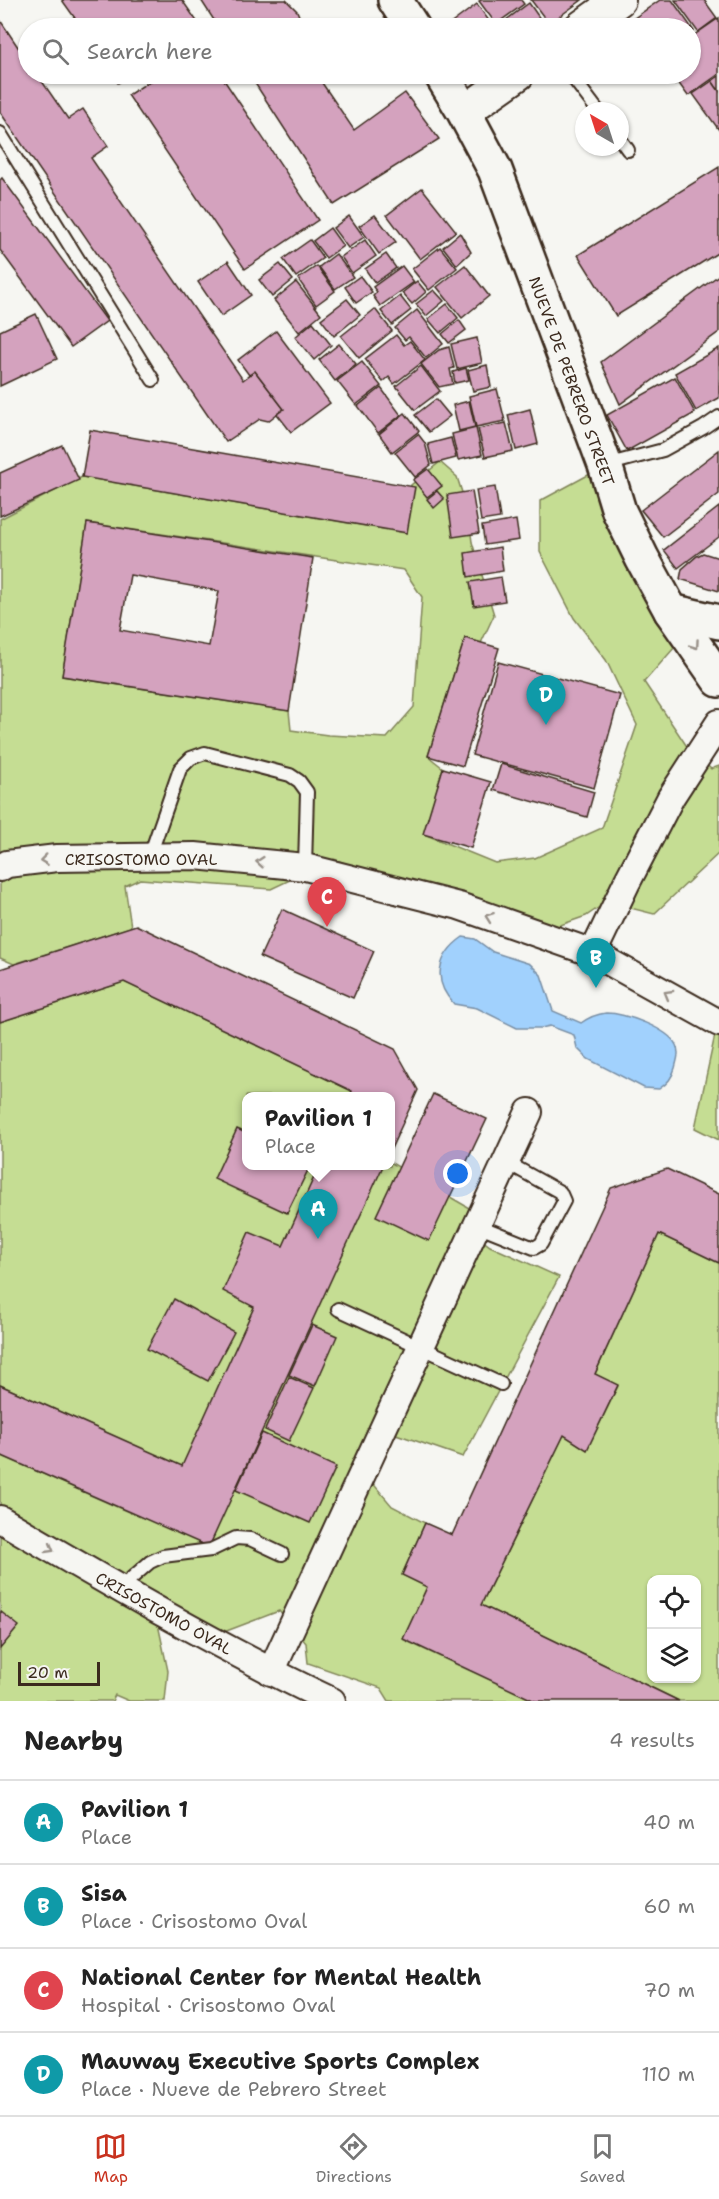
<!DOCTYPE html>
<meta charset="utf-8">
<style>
:root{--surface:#fff;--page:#f6f6f6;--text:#222;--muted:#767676;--line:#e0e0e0;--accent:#c8321e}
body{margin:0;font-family:"Shantell Sans",sans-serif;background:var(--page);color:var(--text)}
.controls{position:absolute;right:18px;bottom:18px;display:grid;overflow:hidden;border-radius:12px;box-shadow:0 2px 4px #0004}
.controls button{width:54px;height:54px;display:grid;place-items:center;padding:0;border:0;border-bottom:2px solid var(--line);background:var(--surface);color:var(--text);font:30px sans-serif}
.compass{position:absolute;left:575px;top:102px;width:54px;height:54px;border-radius:50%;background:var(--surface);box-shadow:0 2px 4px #0004;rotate:321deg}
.scale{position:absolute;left:18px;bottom:15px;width:82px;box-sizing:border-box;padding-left:6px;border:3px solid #3b2a1e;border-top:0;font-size:16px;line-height:21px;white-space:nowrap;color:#3b2a1e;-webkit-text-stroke:4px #f6f6f2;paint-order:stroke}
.you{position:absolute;left:458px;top:1174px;width:21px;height:21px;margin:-15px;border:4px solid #fff;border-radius:50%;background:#1a73e8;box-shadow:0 0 0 9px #1a73e833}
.badge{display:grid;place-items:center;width:39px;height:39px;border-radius:50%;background:var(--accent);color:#fff;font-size:20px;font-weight:700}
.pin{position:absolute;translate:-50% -50px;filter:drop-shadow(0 2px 3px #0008)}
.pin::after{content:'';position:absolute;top:32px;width:21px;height:18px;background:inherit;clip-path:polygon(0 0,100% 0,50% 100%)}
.popup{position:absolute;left:242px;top:1092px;width:153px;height:78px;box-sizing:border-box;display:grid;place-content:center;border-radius:12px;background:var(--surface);filter:drop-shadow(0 2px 4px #0005);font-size:20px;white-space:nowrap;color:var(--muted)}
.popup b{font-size:22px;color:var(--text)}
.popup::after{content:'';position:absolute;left:50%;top:100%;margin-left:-12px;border:12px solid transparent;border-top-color:var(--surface)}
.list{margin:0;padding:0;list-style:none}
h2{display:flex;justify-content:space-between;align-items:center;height:78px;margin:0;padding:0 24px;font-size:26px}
h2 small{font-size:20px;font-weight:400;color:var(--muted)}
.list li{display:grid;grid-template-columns:39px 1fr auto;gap:18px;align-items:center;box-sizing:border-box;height:84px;padding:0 24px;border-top:2px solid var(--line)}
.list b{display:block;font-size:22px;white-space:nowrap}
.list p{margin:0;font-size:20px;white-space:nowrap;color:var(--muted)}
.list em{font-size:20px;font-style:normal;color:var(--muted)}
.icon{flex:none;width:33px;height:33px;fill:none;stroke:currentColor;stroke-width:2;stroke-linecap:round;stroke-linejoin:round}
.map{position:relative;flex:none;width:719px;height:1701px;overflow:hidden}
.search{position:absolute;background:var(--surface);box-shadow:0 2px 4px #0004;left:18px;right:18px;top:18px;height:66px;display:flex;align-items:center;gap:15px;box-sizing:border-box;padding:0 21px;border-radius:33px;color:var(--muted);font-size:22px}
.sheet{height:414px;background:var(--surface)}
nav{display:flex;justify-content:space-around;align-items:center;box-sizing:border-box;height:84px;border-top:2px solid var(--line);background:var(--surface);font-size:16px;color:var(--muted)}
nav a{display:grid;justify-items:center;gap:3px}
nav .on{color:var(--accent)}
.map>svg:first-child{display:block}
.green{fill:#c5dd93;stroke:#808458;stroke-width:1.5;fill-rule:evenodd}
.water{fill:#a1d1fd;stroke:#788ea4;stroke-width:1.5}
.building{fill:#d4a2be;stroke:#3b2a1e;stroke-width:1.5;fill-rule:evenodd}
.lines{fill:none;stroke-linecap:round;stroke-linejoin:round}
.service-casing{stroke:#3b2a1e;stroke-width:16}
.minor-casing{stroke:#3b2a1e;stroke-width:30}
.tertiary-casing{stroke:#3b2a1e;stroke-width:36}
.secondary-casing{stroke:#3b2a1e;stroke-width:38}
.service{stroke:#f6f6f2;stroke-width:12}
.minor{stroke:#f6f6f2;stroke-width:26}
.tertiary{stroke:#f6f6f2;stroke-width:32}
.secondary{stroke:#f6f6f2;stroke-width:33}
.oneway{stroke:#989088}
.labels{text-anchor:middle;stroke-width:4.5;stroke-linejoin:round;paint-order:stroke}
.street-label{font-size:16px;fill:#3b2a1e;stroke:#f6f6f2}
</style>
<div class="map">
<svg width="719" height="1701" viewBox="0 0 719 1701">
<rect width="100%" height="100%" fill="#f6f6f2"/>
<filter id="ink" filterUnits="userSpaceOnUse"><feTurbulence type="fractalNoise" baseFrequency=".0167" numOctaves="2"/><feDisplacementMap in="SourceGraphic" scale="12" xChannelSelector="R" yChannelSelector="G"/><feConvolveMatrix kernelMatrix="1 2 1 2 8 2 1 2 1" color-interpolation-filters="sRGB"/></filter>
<g filter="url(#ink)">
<g class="green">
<path d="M440,462L457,477L468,511L472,542L494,615L481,643L465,638L428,756L443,768L424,834L495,863L535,858L602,828L637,725L606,660L574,618L540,552V501L590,474L609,495L683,638L644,682L688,748L711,769L719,766V853L654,914L607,902L586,916L552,928L402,884L334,859L271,889L140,879L125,886L131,927L14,964L0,958V519L82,477L406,533L411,485ZM87,523L404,570L422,597L414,707L387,738L328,735L291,730L289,711L62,676Z"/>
<path d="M124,982L352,1091L350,1096H246V1166H390V1162L469,1208L466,1228L490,1246L559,1277L463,1457L393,1433L370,1480L392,1506L425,1523L402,1575L427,1587L404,1640L535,1701H389L381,1688L308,1663L306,1643L279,1611L224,1632L158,1624L168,1671L165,1701H129L115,1695L112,1701H0V1455L131,1513L181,1466L0,1385V1022Z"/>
<path d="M715,1035L719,1037V1140L695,1128Z"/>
<path d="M659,1234L719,1263V1701H679L481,1605L564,1435L587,1450L618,1386L595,1374ZM652,1580H696V1678H652Z"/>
</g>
<path class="water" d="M463,937L475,939L493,952L530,964L541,975L553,1011L581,1023C588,1018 597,1014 606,1013C624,1013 668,1028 676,1045C680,1053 677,1060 675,1068C672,1078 668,1083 659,1089L644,1088L588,1059L577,1048L574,1035L550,1026L541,1028H517L477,1008L454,1004C432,981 437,955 463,937Z"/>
<g class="building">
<path d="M62,0H182L201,27L198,28H82Z"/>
<path d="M201,0H286L297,11L304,28H219Z"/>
<path d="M481,0H521L524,4L496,24L479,1Z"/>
<path d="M531,0H582L549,24Z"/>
<path d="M660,0H672L694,31L690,34V28H640L633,19Z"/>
<path d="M675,0H704L717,18L698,32Z"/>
<path d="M529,3L545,26L542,28H500L498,26Z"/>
<path d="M477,4L492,25L487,28H452L449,25Z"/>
<path d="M719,18V74L688,96L672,74H690V38Z"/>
<path d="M0,20L28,62V74H37L68,119L83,109L108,146L91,158L243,380L255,371L284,409L277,414L268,421L260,419L226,442L0,112Z"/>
<path d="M112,74H132L118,83Z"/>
<path d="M161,74H220L318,220L245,269L128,95Z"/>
<path d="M249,74H316L354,130L405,93L439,139L334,205Z"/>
<path d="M719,76V91L712,81Z"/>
<path d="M712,81L719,91V130L693,94Z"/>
<path d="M719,167V252L616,316L578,255Z"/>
<path d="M2,178L107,321L71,347L0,250V180Z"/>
<path d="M422,188L456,231L420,259L387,215Z"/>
<path d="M375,215L396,242L379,254L359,226Z"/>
<path d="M349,216L364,237L348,248L333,228Z"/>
<path d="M330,228L343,246L326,258L313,241Z"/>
<path d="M460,233L471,252L457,265L443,247Z"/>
<path d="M310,240L323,258L296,277L283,259Z"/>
<path d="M365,240L376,256L352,273L341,257Z"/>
<path d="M440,247L457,268L429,290L412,269Z"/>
<path d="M336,254L353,277L335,289L319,267Z"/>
<path d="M386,254L396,268L375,283L365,269Z"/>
<path d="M228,261L251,295L221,316L198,282Z"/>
<path d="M280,264L293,280L272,297L259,280Z"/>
<path d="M465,265L489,296L462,318L437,287Z"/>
<path d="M317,266L335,291L316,305L298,279Z"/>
<path d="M402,266L414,282L380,306L373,296L377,292L373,287Z"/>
<path d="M719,275V332L620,404L601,362Z"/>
<path d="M360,276L372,292L356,303L345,287Z"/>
<path d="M417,281L426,292L412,304L402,293Z"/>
<path d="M296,282L321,314L299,332L274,300Z"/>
<path d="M434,290L444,301L426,316L416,304Z"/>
<path d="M400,296L411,310L392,325L381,311Z"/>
<path d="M347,299L360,315L334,336L321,319Z"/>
<path d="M447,304L458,318L440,333L428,319Z"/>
<path d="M375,309L392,331L359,358L341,336Z"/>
<path d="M417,310L443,344L426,358L409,337L405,340L395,328Z"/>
<path d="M36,314L57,359L0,386V331Z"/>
<path d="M459,320L466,330L449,343L442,334Z"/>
<path d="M313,322L331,345L314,360L295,337Z"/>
<path d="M276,331L330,403L291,432L277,414L284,409L255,371L249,375L238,360Z"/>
<path d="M396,335L404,345L410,341L425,360L394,384L389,377L383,382L365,359Z"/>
<path d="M477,338L482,363L457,369L451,344Z"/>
<path d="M339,344L356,364L335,381L319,360Z"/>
<path d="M449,347L454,368L450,369L453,384L439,387L421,364L439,350Z"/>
<path d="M719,348V398L696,411L675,373Z"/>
<path d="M362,362L381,386L356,405L337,381Z"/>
<path d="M487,365L491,387L473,391L468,370Z"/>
<path d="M421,366L440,391L415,410L396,386Z"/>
<path d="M466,368L469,380L455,383L453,372Z"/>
<path d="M675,377L695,413L627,451L607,415Z"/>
<path d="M381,388L401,415L378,433L358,406Z"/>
<path d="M497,389L505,421L476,427L469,396Z"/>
<path d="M436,399L450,416L429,432L415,415Z"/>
<path d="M469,401L475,427L459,431L453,405Z"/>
<path d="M530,409L538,444L516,450L508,415Z"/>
<path d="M405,413L419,431L392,452L379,434Z"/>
<path d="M506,423L513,451L485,457L478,429Z"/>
<path d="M476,428L482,455L458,460L452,434Z"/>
<path d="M90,430L415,487L407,533L82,477Z"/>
<path d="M418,434L425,443L431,465L415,477L395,452Z"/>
<path d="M451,438L456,458L433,464L428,444Z"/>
<path d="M62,445L79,480L0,516V473Z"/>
<path d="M719,450V494L663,537L641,510Z"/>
<path d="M428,469L442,486L427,497L413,480Z"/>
<path d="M495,487L500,518L481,521L476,490Z"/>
<path d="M437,491L444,499L434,508L427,499Z"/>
<path d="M472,491L479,533L453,537L447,495Z"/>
<path d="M719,507V537L678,568L664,550Z"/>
<path d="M516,520L519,540L485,545L482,526Z"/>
<path d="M87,523L313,558L289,711L62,676ZM130,575L219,591L209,646L120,630Z"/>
<path d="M500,547L503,571L468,577L465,553Z"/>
<path d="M703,553L719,558V591L680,579L682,569L697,556Z"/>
<path d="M501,577L505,601L474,606L470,582Z"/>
<path d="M465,638L499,648L463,766L428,756Z"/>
<path d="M498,662L620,695L594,788L472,755Z"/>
<path d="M501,764L594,792L587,817L493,790Z"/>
<path d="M443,768L491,782L471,848L423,834Z"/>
<path d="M282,909L374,951L353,998L260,957Z"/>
<path d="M136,925L395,1049L418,1090L390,1151V1096H350L352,1091L124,982L0,1022V969Z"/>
<path d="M433,1094L487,1119L429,1241L376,1216Z"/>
<path d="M237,1129L246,1133V1166H310L287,1213L214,1179Z"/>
<path d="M319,1166H383L209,1547L0,1455V1385L182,1466L254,1307L223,1291L249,1232L283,1246Z"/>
<path d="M667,1169L719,1194V1263L659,1234L595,1374L618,1385L587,1450L564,1435L481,1605L679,1701H535L403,1639L427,1587L402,1575L425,1523L452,1535L611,1188Z"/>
<path d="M174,1299L234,1332L208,1381L147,1349Z"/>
<path d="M312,1325L337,1336L315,1386L289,1375Z"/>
<path d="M289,1377L314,1388L289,1441L265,1430Z"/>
<path d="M262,1433L336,1467L310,1523L236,1490Z"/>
<path d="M0,1611L19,1626L0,1649Z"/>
</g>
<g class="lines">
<g class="service-casing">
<g id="service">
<path d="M570,74L598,111"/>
<path d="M0,133L153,380"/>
<path d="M620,139L628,150"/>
<path d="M606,465L663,450L703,428L719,417"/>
<path d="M149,858L180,769L191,758L205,753L290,775L299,781L307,792L305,867"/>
<path d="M477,1225L534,1248L541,1244L564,1201L560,1192L506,1162"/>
<path d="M338,1309L501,1384"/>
<path d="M119,1589L150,1562L163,1556L211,1550L236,1538L250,1539L282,1554"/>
</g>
</g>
<g class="minor-casing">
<g id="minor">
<path d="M0,868L7,864L57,858L195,856L305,867L459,906L593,953L719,1023"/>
<path d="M593,953L627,882L671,797L719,723"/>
<path d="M0,1519C109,1583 218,1647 332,1701"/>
<path d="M271,1672L529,1112"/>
</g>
</g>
<g class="tertiary-casing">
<g id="tertiary">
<path d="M580,28L619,0"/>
<path d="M464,112L518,74"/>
</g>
</g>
<g class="secondary-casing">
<g id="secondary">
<path d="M395,0L413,28"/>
<path d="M441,74L464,112L495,170L605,465L619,511L642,558L671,611L719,680"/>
<path d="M671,611L719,622"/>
</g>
</g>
<use href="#service" class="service"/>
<use href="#minor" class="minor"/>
<use href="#tertiary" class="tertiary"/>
<use href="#secondary" class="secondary"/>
</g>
<defs><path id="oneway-chevron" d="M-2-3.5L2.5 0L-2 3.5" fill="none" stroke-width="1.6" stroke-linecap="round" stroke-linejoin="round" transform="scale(1.5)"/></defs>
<g class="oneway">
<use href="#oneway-chevron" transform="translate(695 645) rotate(55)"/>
<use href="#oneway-chevron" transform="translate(44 860) rotate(173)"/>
<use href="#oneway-chevron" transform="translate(260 862) rotate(-175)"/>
<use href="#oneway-chevron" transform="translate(489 917) rotate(-160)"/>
<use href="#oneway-chevron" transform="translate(668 994) rotate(-150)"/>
<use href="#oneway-chevron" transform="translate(50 1549) rotate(30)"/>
</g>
</g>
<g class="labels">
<g class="street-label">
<text transform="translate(572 381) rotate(70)" y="6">NUEVE DE PEBRERO STREET</text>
<text x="141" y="865">CRISOSTOMO OVAL</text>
<text transform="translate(164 1613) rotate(29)" y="6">CRISOSTOMO OVAL</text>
</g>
</g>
</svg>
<div class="controls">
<button><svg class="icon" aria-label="locate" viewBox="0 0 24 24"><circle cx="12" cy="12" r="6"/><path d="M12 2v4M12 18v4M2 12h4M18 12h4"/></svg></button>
<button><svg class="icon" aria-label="layers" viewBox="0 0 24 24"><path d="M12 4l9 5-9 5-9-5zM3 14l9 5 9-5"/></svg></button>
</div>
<svg class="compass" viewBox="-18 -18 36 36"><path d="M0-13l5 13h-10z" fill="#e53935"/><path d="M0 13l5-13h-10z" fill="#767676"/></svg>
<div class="scale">20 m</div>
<div class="you"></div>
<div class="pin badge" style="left:318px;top:1239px;background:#0f9aa8">A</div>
<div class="popup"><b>Pavilion 1</b>Place</div>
<div class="pin badge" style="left:596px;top:988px;background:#0f9aa8">B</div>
<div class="pin badge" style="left:327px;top:927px;background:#e0444e">C</div>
<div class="pin badge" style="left:546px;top:725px;background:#0f9aa8">D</div>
<div class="search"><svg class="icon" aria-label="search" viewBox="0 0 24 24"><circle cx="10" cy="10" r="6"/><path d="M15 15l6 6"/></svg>Search here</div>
</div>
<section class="sheet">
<h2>Nearby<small>4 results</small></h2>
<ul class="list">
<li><span class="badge" style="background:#0f9aa8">A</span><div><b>Pavilion 1</b><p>Place</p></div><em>40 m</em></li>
<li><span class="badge" style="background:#0f9aa8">B</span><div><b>Sisa</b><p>Place · Crisostomo Oval</p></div><em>60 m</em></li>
<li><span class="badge" style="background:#e0444e">C</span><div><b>National Center for Mental Health</b><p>Hospital · Crisostomo Oval</p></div><em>70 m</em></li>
<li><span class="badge" style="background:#0f9aa8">D</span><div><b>Mauway Executive Sports Complex</b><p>Place · Nueve de Pebrero Street</p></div><em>110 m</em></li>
</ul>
</section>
<nav>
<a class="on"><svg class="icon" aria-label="map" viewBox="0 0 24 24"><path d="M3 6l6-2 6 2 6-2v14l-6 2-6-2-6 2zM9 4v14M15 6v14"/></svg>Map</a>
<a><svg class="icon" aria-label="directions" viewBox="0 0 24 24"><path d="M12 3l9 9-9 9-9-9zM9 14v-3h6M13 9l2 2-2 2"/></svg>Directions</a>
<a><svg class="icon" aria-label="saved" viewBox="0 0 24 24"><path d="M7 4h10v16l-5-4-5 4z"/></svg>Saved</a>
</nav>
